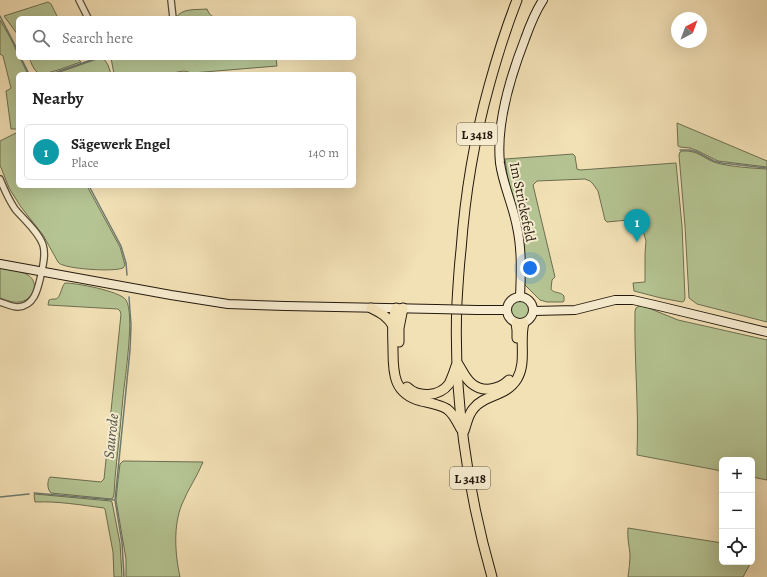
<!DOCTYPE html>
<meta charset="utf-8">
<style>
:root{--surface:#fff;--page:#f2f2f2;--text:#222;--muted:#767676;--line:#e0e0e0;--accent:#111827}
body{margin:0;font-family:Alegreya,serif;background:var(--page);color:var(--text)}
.controls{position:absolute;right:12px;bottom:12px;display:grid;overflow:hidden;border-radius:6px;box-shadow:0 4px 16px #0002}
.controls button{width:36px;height:36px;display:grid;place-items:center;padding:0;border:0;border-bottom:1px solid var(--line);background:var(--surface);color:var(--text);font:20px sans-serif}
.compass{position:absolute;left:671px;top:12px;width:36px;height:36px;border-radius:50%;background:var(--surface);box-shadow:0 4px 16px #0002;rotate:41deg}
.you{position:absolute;left:530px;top:268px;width:14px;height:14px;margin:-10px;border:3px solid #fff;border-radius:50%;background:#1a73e8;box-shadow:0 0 0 6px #1a73e833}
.badge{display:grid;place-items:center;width:26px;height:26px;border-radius:50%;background:var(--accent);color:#fff;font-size:13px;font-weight:700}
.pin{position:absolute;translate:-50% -33px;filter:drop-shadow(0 1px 2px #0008)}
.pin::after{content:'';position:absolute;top:21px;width:14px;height:12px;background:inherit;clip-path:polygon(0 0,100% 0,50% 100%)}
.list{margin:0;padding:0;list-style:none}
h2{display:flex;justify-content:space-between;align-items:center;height:52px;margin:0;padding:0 16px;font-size:17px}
h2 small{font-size:13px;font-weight:400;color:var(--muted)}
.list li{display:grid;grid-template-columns:26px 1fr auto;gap:12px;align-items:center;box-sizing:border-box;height:56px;margin:0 8px 8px;padding:0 8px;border:1px solid var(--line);border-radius:6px}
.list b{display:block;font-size:15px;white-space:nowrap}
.list p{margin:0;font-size:13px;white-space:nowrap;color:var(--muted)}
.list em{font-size:13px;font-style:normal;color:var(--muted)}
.icon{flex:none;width:22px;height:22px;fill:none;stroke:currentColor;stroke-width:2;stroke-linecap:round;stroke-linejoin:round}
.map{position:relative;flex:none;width:767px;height:577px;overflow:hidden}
.search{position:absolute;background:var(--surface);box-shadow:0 4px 16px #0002;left:16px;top:16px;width:340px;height:44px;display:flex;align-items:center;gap:10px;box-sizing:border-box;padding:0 14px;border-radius:6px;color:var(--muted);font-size:15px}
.panel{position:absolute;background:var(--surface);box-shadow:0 4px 16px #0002;left:16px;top:72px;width:340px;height:116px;border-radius:6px}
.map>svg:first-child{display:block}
.green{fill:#b5c493;stroke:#6c6e50}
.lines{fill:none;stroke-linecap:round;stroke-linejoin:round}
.stream{stroke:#6c7b71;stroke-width:1.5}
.street-casing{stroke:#574b37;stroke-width:8}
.secondary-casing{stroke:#23190d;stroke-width:10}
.primary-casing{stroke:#23190d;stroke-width:11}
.street{stroke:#f7ecd0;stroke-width:5.5}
.secondary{stroke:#f7ecd0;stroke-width:8}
.primary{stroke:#f3e1b6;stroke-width:9}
.secondary-bridge-casing{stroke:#23190d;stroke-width:10;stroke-linecap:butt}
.secondary-bridge{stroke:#f7ecd0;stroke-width:8}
.labels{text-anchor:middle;stroke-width:4;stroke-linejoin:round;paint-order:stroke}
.shield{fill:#f7ecd0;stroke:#635848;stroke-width:1}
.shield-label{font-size:13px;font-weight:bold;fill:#23190d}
.street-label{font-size:14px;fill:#23190d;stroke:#f7ecd0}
.water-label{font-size:15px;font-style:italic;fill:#4e5247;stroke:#f7ecd0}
</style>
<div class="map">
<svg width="767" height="577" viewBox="0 0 767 577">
<rect width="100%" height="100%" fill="#f3e1b6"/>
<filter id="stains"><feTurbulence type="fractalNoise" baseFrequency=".005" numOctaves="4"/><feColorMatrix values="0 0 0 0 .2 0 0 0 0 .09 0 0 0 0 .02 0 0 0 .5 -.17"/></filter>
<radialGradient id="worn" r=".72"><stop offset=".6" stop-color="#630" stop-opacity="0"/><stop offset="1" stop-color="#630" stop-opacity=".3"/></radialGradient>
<g class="green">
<path d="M48,2L51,4L58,18H18V35L4,16Z"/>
<path d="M207,9C211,19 214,16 223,18H176C181,8 196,10 207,9Z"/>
<path d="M0,20C5,29 18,49 18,58H20L28,74H18V128L16,129H11L6,91L10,89L11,88L3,56L0,54Z"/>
<path d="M29,58H77L81,62C73,64 42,78 37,72C33,69 31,62 29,58Z"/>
<path d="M100,58L104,59L108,65L111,74H54Z"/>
<path d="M111,58H276L277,66L192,73L184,71L166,74H114Z"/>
<path d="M677,123L767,161V167L718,161L698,151L690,148L680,147L678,146Z"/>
<path d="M18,132V186H87L120,247L125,265L123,268C113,272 73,269 63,265C60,264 60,264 58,262L43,235L21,207L9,188L0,165V141Z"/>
<path d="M682,151C699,150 703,159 717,163C732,167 751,168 767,169V322L697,304L689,298L685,226L679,155L680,152Z"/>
<path d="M573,154L575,156L577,169L580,170L676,163L682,226L685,298L684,301L682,302L661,298L634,291L633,283L645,282V254L646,241L644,234L639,228L634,223L628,220L607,222L605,220L598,191L593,184L590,181L585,179L537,181L533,185L555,277L552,280L551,289C554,294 560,291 564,296V301L563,302H547L540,300L525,285L523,237L518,215L508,181L505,159Z"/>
<path d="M0,268C9,270 20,270 28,275C41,284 32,301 19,302C12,303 6,300 0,298Z"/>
<path d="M65,283C76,283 120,291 126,300C135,314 125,377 123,397C122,408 121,419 120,430C118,451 115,472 114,494L113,498L111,499L51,493C47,489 47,481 50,477L101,482L104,479L121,314L120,311L118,309L48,305L49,300C51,299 53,299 56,299C61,297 61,287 65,283Z"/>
<circle cx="520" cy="310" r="10"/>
<path d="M639,306L646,307L678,320L767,340V480L752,477V460H722V471L637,455C639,407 634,359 635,311L636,308Z"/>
<path d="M123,461L203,462C197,477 188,489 182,504C173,526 175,554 180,577H126V559L116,500L118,480L120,464Z"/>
<path d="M35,494L111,501L112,502L120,543L122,577H114L113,552L105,509L104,508C81,505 58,501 35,502L34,495Z"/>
<path d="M628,528L722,543V562H751L743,577H628C629,569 630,562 630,554C629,545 627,537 628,528Z"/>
</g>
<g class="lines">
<g class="stream">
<path d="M0,16L18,51"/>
<path d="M21,58L29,74"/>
<path d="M51,74L97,58"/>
<path d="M680,150H690L697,152L714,161L722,163L767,168"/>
<path d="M89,186L121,246L126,263L127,275"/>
<path d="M34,493L114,500"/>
<path d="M0,497L29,494"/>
<path d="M124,577L122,543L115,500L130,350L131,325L129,297"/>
</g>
<g class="street-casing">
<g id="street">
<path d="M79,0L88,18"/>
<path d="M171,0L173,18"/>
<path d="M0,179C4,189 9,200 15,209C24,220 38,231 43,245C46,255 43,265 41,275C38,288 35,306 18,307C12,307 6,304 0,302"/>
</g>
</g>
<g class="secondary-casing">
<g id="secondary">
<path d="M0,264L171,295L228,304L285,306L436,309"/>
<circle cx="520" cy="310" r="13"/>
<path d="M520,297C521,274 522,250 517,227C513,205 503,185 500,163C496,124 511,75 525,39C530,25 535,12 543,0"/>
<path d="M477,310H507"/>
<path d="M534,311L575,310L615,300H633L659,306L767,332"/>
</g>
</g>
<g class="primary-casing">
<g id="primary">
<path d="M371,308C381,313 387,316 393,326"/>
<path d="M396,308C391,321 393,337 393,351C393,374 394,394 421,401C430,403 439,404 447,409C454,414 457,422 461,429"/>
<path d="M516,323L517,330V338"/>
<path d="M399,342V328L403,308"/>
<path d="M458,364C462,370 465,378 471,383C482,393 499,390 509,380"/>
<path d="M407,387C418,398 439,397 449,384C452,378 454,372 456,366"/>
<path d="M464,431C467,423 468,414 474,408C485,394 506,397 517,379C527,362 519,341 524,323"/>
<path d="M492,577C467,490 453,393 457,302C458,285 459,267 461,250C465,195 474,140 489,86C497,57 506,28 517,0"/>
</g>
</g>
<use href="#street" class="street"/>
<use href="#secondary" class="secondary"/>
<use href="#primary" class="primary"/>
<g class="secondary-bridge-casing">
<path id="secondary-bridge" d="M436,309L477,310"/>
</g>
<use href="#secondary-bridge" class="secondary-bridge"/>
</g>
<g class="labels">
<g class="shield">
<rect x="457" y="123" width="40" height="22" rx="3"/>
<rect x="450" y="467" width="40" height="22" rx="3"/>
</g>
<g class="shield-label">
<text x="477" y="139">L 3418</text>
<text x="470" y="483">L 3418</text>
</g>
<g class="street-label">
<text transform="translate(523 202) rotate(78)" y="5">Im Strickefeld</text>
</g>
<g class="water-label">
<text transform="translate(111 436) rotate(-84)" y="5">Saurode</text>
</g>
</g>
<rect width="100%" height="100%" filter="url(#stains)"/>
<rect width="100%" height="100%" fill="url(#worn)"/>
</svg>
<div class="controls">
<button>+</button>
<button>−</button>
<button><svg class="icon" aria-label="locate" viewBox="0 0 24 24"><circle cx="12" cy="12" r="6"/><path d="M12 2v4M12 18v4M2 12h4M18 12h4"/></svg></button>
</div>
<svg class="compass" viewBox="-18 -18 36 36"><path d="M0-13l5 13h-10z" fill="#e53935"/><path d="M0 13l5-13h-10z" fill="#767676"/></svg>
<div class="you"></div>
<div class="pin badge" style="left:637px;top:242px;background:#0f9aa8">1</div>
<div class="search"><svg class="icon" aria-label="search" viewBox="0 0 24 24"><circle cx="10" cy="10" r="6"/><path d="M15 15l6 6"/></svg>Search here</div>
<section class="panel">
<h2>Nearby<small></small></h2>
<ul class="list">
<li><span class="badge" style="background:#0f9aa8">1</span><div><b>Sägewerk Engel</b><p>Place</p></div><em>140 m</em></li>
</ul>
</section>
</div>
